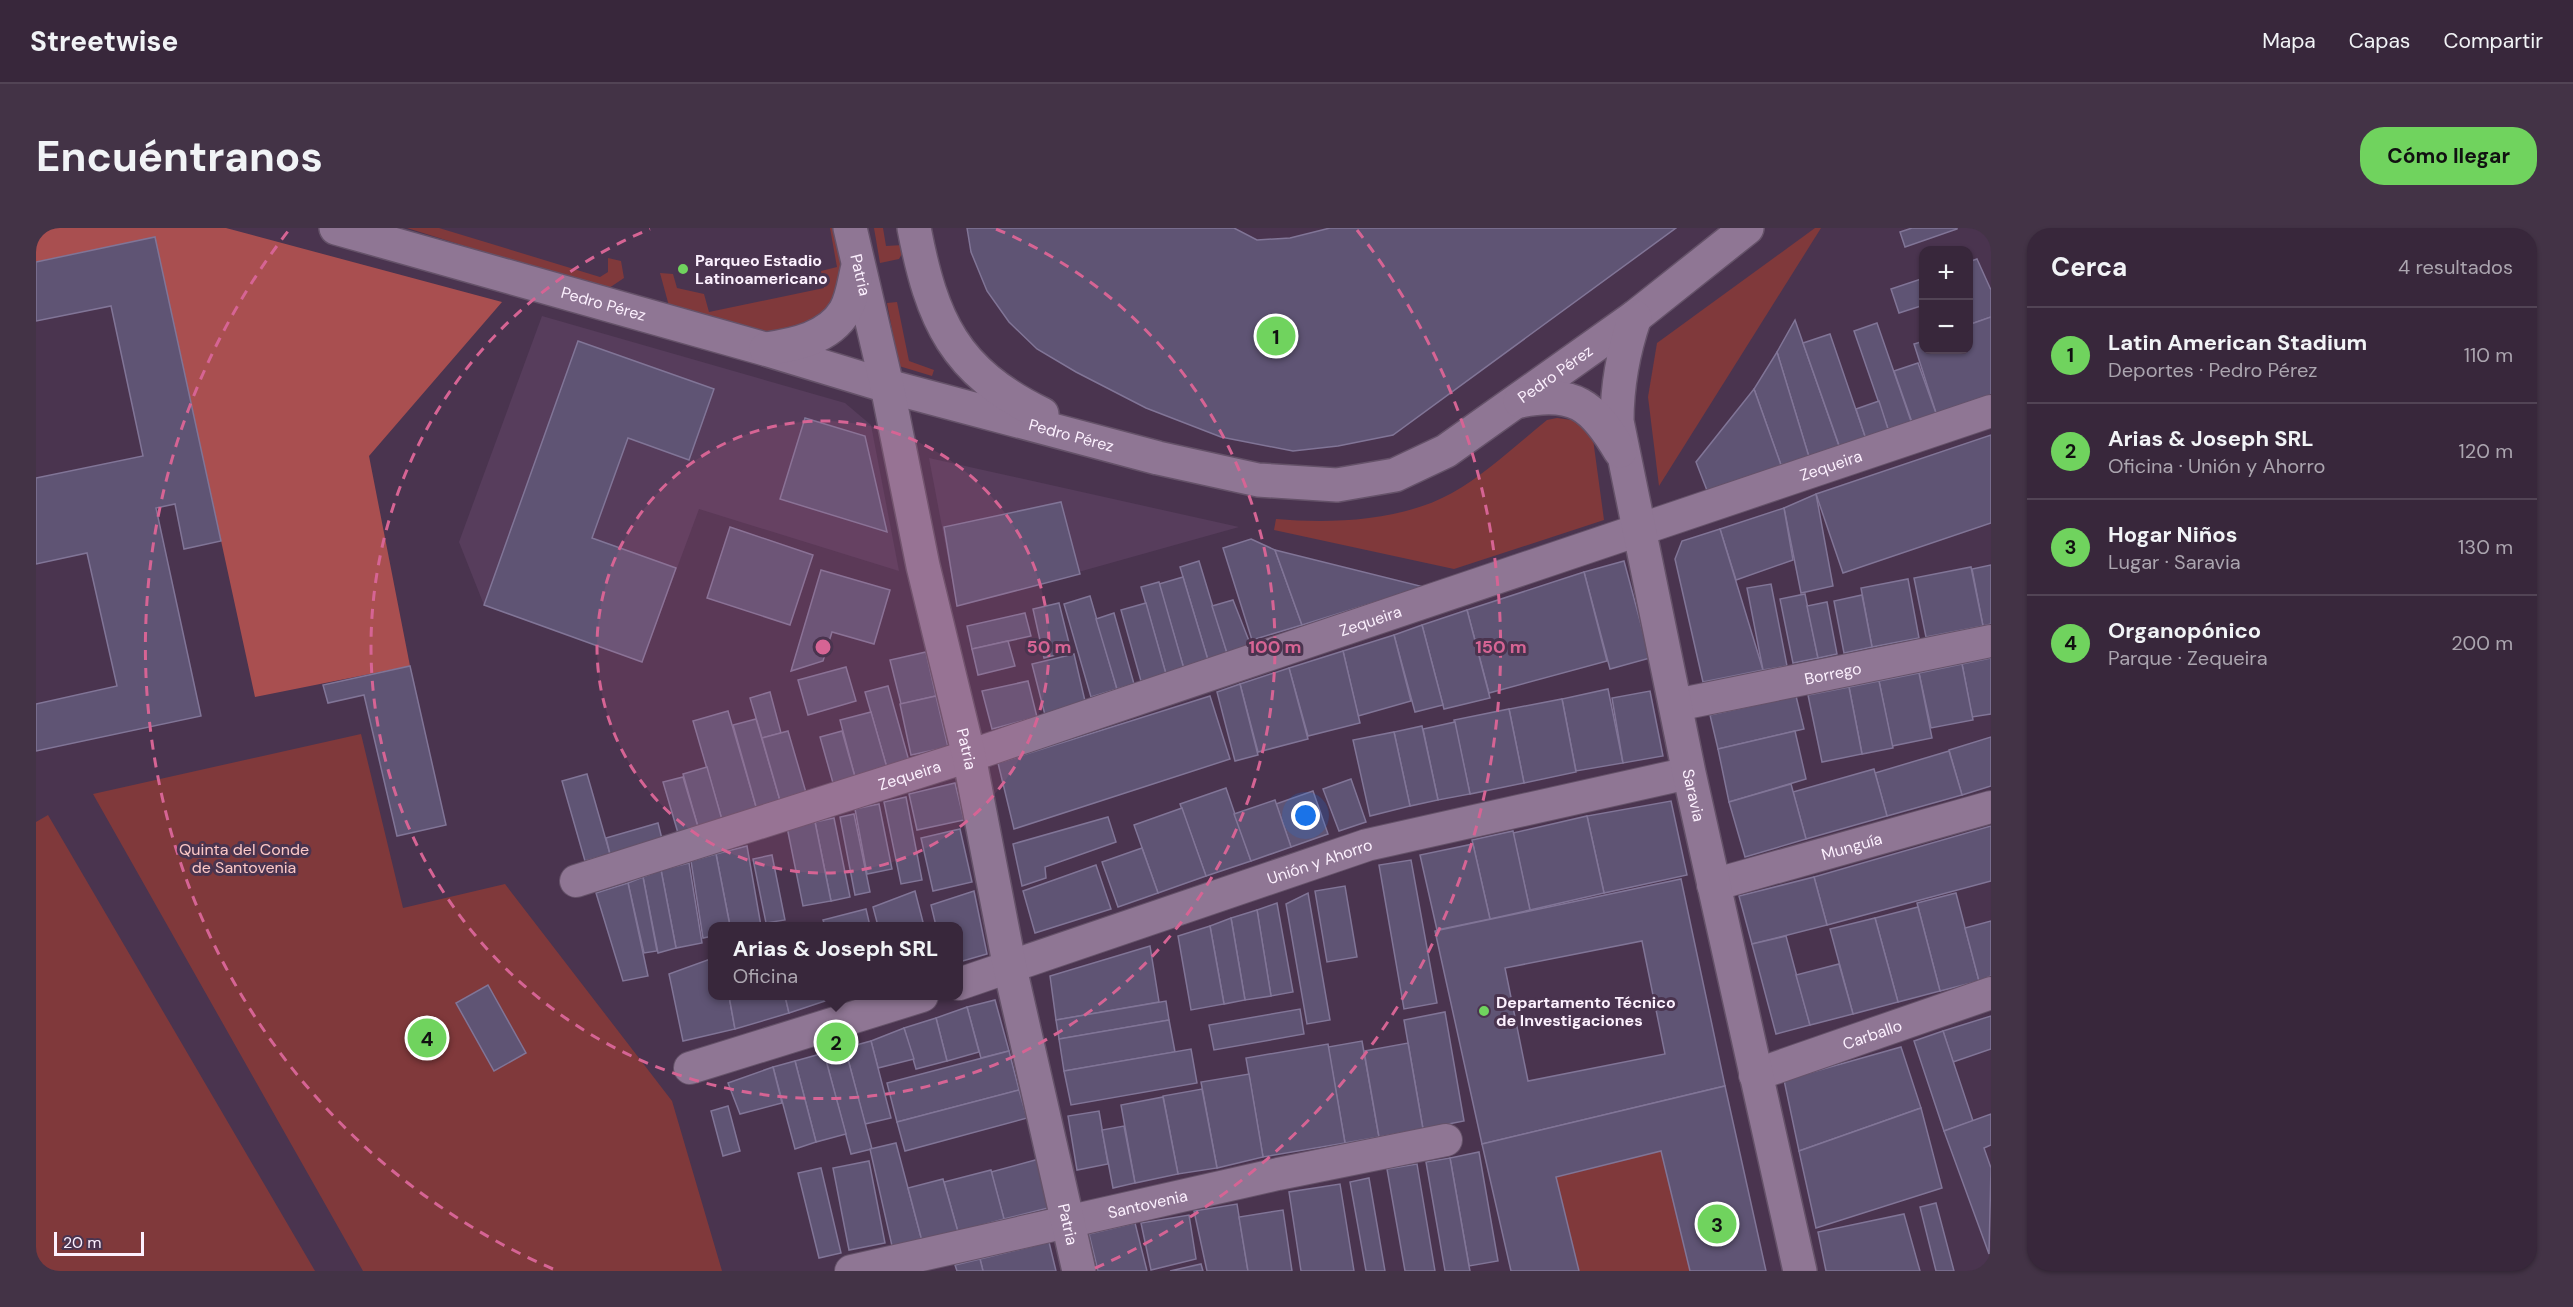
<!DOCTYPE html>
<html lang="es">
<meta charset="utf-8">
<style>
:root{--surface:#38273b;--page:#433346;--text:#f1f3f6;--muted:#aba5af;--line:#524455;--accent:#70d35e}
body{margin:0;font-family:"DM Sans",sans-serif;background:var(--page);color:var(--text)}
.controls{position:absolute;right:18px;top:18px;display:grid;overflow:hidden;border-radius:12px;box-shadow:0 2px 4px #0004}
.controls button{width:54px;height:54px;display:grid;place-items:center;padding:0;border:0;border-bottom:2px solid var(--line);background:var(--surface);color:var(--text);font:30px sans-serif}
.scale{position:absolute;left:18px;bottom:15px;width:90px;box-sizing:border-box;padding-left:6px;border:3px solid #fcf0fe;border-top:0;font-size:16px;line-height:21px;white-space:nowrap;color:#fcf0fe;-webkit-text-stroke:4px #4a344f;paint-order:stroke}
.you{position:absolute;left:1270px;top:588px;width:21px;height:21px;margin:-15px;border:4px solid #fff;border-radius:50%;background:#1a73e8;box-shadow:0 0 0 9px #1a73e833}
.badge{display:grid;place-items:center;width:39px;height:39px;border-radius:50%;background:var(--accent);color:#111;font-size:20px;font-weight:700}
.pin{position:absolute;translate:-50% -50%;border:3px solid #fff;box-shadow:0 2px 6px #0006}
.popup{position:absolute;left:672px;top:694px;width:255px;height:78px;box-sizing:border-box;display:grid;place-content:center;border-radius:12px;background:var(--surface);filter:drop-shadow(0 2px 4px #0005);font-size:20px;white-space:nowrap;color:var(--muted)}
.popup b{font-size:22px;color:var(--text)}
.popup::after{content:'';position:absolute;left:50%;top:100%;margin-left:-12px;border:12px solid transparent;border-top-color:var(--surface)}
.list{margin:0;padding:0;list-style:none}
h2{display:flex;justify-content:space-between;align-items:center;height:78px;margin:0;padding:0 24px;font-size:26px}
h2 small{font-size:20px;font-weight:400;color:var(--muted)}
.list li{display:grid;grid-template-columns:39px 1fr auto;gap:18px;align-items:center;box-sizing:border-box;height:96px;padding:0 24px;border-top:2px solid var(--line)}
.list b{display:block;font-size:22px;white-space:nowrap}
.list p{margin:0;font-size:20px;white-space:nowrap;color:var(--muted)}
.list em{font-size:20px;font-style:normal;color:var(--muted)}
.map{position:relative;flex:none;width:1955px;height:1043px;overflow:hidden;border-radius:24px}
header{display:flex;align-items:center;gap:36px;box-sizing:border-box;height:84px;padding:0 30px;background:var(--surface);border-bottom:2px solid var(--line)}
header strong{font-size:28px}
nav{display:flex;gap:33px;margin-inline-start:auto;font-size:21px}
.intro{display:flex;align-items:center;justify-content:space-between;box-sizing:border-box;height:144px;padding:0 36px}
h1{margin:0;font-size:42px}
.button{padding:15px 27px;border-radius:24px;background:var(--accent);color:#111;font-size:21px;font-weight:700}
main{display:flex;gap:36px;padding:0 36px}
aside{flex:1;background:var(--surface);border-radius:24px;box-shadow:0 2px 4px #0004}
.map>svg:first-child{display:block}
.built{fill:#573d5c}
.green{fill:#80393b}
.forest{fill:#a94f50}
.building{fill:#5f5474;stroke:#817597;stroke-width:1.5;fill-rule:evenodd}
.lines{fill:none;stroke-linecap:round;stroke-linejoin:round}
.minor-casing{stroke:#655269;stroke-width:34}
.tertiary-casing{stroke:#655269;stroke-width:36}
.minor{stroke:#8f7694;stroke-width:32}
.tertiary{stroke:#8f7694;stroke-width:33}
.ring{fill:none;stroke:#d66494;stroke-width:3;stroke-dasharray:10 8}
.poi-dot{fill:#70d35e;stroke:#4a344f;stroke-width:2}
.labels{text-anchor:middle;stroke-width:6;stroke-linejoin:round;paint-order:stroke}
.poi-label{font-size:16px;font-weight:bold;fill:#fcf0fe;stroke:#4a344f;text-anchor:start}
.street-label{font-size:16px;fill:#fcf0fe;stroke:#4a344f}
.park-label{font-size:16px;fill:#fcc8c6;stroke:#4a344f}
.centre{fill:#d66494;stroke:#4a344f;stroke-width:3}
.ring-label{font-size:18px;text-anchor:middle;font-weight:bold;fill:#d66494;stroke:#4a344f;stroke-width:6;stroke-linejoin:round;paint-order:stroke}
</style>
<header>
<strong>Streetwise</strong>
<nav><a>Mapa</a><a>Capas</a><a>Compartir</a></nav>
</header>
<div class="intro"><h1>Encuéntranos</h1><a class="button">Cómo llegar</a></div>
<main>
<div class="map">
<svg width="1955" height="1043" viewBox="0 0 1955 1043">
<rect width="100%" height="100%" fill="#4a344f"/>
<g class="built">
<path d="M506,88L809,175L835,197L863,343L663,281L606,434L448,377L423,314Z"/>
<path d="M893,230L1203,299L921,378Z"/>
</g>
<g class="green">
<path d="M371,0H403L564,49L572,44V30L585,33L588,50L570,62Z"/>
<path d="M794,0H802C811,49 812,49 786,92L740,107L633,78L624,45L637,46L641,60L668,66L673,84L788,60L785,43L801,39Z"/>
<path d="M838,0H847L850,18L867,17V24L863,31L844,35Z"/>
<path d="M1779,0H1785L1623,258L1612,169L1621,115Z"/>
<path d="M861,74L873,133L898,142L896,148L863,138L851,75Z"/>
<path d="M1521,190L1543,193L1557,211L1568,292L1418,341L1238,302L1240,291C1296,296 1366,293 1416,265C1450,246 1480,217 1511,192Z"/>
<path d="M325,506L367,680L469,656L636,873L686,1043H327L57,566Z"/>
<path d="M12,587L279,1043H0V594Z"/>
<path d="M1625,923L1654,1043H1543L1520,949Z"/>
</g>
<path class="forest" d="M0,0H190L466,74L333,228L374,438L219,469L119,9L0,34Z"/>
<g class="building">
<path d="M931,0H1198L1221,12L1254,10L1294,0H1640L1357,207L1302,218L1257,223L1185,209L1110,180L1040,144L1001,121L973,94L951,63L935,24Z"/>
<path d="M1876,0H1921V1L1869,19L1864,4Z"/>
<path d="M119,9L185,313L148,321L139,276L120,280L165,488L0,523V476L81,458L51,325L0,336V250L107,228L75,78L0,93V34Z"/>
<path d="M1941,31L1955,62V89L1932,97V34Z"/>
<path d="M1888,50V77L1863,85L1855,61Z"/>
<path d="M1955,89V172L1901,188L1878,116L1888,113V122H1932V97Z"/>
<path d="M1759,92L1803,218L1773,229L1741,124Z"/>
<path d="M1841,95L1876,196L1853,204L1818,103Z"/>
<path d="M1794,106L1830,211L1804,220L1767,115Z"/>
<path d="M542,113L678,161L653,232L592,210L556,310L640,340L606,434L448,377Z"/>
<path d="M1741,124L1773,229L1745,237L1718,161Z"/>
<path d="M1882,135L1901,188L1877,197L1858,143Z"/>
<path d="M1718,161L1745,237L1672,265L1660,234Z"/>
<path d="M1843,173L1853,204L1830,211L1820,181Z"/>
<path d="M769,190L829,208L851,304L744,271Z"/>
<path d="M1955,207V295L1807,345L1780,266Z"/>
<path d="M1780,266L1797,358L1765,365L1748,280Z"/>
<path d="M1025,274L1044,346L921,378L908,299Z"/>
<path d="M1748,280L1757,332L1700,352L1684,301Z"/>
<path d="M694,299L777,327L754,397L671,370Z"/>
<path d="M1684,301L1727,442L1667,454L1639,331L1646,313Z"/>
<path d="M1215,311L1239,322L1266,397L1216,412L1187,320Z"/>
<path d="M1239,322L1388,359L1266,397Z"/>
<path d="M1163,333L1191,425L1172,432L1144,339Z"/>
<path d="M1588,333L1614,430L1574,441L1548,344Z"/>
<path d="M1955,337V396L1947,398L1936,341Z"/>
<path d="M1935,339L1947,398L1890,409L1878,350Z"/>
<path d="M785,342L854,362L838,416L796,404L787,433L755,443Z"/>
<path d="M1548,344L1571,433L1453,465L1431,382Z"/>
<path d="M1147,349L1172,432L1148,441L1123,356Z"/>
<path d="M1872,351L1883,410L1836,419L1825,360Z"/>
<path d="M1123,354L1148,441L1130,446L1105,359Z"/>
<path d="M1735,356L1751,438L1727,442L1711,360Z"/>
<path d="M1769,366L1782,430L1757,435L1744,371Z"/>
<path d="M1826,367L1836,419L1808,425L1798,373Z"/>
<path d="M1054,368L1081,461L1055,469L1028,376Z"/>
<path d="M1197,372L1215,418L1191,425L1176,378Z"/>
<path d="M1791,374L1801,426L1782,430L1771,378Z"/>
<path d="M1023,375L1035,423L1008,430L997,381Z"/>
<path d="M1110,375L1130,446L1105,453L1085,382Z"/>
<path d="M1431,382L1454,470L1408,481L1386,397Z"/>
<path d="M989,385L995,408L936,421L931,398Z"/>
<path d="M1078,385L1098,456L1081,461L1060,391Z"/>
<path d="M1386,397L1407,477L1379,484L1358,407Z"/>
<path d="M1358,407L1375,473L1322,488L1307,423Z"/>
<path d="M972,413L979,438L942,447L936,421Z"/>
<path d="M1307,423L1324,495L1272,508L1253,440Z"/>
<path d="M890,424L900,468L865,476L854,432Z"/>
<path d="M1038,426L1049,473L1009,487L996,436Z"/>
<path d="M1955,430V486L1936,489L1926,436Z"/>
<path d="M1926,436L1937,492L1895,500L1883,445Z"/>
<path d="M374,438L410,597L361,608L328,467L292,475L287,457Z"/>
<path d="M810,439L820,473L772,487L762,452Z"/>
<path d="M1253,440L1272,511L1222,524L1204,456Z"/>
<path d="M1883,445L1896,510L1856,518L1843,453Z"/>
<path d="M992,453L1001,489L956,501L946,463Z"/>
<path d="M1843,453L1857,520L1826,526L1813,459Z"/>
<path d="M1204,456L1222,527L1199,533L1181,464Z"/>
<path d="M852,458L873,533L851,540L829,464Z"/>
<path d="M1813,459L1826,526L1786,534L1772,467Z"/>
<path d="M1572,461L1587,535L1540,543L1526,471Z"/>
<path d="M1614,463L1627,528L1587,535L1576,470Z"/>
<path d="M734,464L745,505L726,510L714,470Z"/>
<path d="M900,468L912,519L875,527L864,476Z"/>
<path d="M1174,468L1194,531L978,601L962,535Z"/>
<path d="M1760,468L1768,501L1682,521L1674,487Z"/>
<path d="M1526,471L1540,544L1488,555L1473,481Z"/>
<path d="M1473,481L1488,555L1434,566L1418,492Z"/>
<path d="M692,483L721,582L686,592L657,493Z"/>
<path d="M835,484L851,540L819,549L804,492Z"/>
<path d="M720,491L745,576L721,582L697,497Z"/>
<path d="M1419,494L1434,566L1402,572L1387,501Z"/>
<path d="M1386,498L1402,572L1374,578L1358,504Z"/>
<path d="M752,503L771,568L745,576L726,510Z"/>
<path d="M806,503L819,549L797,555L784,509Z"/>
<path d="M1759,503L1770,551L1693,574L1682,521Z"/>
<path d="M1358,504L1374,578L1334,588L1317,512Z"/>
<path d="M1955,509V558L1926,567L1913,522Z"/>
<path d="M1913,523L1926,567L1851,588L1839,545Z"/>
<path d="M671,539L686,592L662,599L647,546Z"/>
<path d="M1838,541L1851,588L1770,611L1757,564Z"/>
<path d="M551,546L574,626L549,633L526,553Z"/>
<path d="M647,549L662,599L642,605L627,554Z"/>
<path d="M1315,551L1330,594L1303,603L1287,561Z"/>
<path d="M919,555L928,592L881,602L873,566Z"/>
<path d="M1755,556L1770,611L1709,629L1693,574Z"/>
<path d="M1190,560L1215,633L1170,648L1144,576Z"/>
<path d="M1277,563L1292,606L1255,619L1240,576Z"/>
<path d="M870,569L886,652L865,656L848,574Z"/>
<path d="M1239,572L1255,619L1215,633L1198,586Z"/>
<path d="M1635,573L1651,647L1568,665L1551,588Z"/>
<path d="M843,576L856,641L831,646L819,581Z"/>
<path d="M1146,580L1170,648L1122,665L1098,597Z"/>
<path d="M818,586L834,664L819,667L804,589Z"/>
<path d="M1551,588L1568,665L1494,682L1477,605Z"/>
<path d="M1072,589L1080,614L1009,639L1010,650L986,658L977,616Z"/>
<path d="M798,590L814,669L795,673L779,594Z"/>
<path d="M779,594L795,673L767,678L751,599Z"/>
<path d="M622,595L626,611L574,626L570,610Z"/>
<path d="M1955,598V653L1791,697L1778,649Z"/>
<path d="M924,601L936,654L897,663L885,610Z"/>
<path d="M1477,603L1494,682L1454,691L1436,612Z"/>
<path d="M1437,616L1454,691L1401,702L1384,627Z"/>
<path d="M711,618L725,698H694L680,626Z"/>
<path d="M1106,620L1122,665L1082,679L1066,634Z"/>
<path d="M680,626L694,698H677V708L667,710L655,633Z"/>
<path d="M736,627L749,692L730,695L717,631Z"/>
<path d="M1375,632L1401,775L1368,781L1343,637Z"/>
<path d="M653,635L666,715L640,720L625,642Z"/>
<path d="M1060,637L1075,681L999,705L987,663Z"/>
<path d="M625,642L640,720L622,725L607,649Z"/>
<path d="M607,649L621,723L608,725L592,655Z"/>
<path d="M1778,649L1791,697L1716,716L1703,668Z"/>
<path d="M1645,651L1689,858L1446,916L1399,703ZM1606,713L1629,826L1492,853L1469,740Z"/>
<path d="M592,655L612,748L587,753L560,665Z"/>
<path d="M1309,658L1321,729L1291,734L1279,663Z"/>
<path d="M879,663L888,698H842L837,679Z"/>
<path d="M938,663L951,726L923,734V698H900L895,677Z"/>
<path d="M1272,665L1294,792L1271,796L1250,676Z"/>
<path d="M1920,665L1943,753L1904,763L1881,675Z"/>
<path d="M1241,675L1257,764L1235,768L1221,682Z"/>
<path d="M1882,679L1904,763L1862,774L1839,690Z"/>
<path d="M830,681L834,698H789L787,692Z"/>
<path d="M1221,682L1235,768L1209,772L1195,690Z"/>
<path d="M1195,690L1209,772L1188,776L1174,698Z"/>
<path d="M1839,690L1862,774L1817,786L1794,701Z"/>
<path d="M1955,693V748L1943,753L1929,700Z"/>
<path d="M1174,698L1188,776L1155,782L1142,708Z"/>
<path d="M1750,708L1774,797L1740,806L1716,716Z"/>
<path d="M1114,718L1123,774L1020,792L1014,748Z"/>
<path d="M677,730V768H693L699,801L647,813L633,746Z"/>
<path d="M1803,736L1817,786L1774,797L1760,747Z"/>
<path d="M452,757L490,825L458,843L420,775Z"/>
<path d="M693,768H749L753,785L699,801Z"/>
<path d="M749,768H804L753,785Z"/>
<path d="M959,772L973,823L945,830L931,779Z"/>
<path d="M1130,773L1133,792L1023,811L1020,792Z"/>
<path d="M931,779L943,824L911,833L900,790Z"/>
<path d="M1264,781L1268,806L1178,822L1173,797Z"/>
<path d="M1409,784L1428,893L1387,901L1368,792Z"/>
<path d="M1955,788V821L1917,834L1907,803Z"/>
<path d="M900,790L911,833L880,841L868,800Z"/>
<path d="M1133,792L1139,824L1028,843L1023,811Z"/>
<path d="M868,800L878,831L842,840L835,813Z"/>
<path d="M1907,803L1937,893L1908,903L1878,813Z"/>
<path d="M835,813L855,890L829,896L809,820Z"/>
<path d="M1326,813L1343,909L1309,915L1292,819Z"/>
<path d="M1372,815L1387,901L1343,909L1328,823Z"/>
<path d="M1292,816L1309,915L1227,929L1210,830Z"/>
<path d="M1865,819L1885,880L1763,923L1748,852Z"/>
<path d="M809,820L836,921L815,926L788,825Z"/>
<path d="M1155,821L1161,855L1035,877L1028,843Z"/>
<path d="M973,823L983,862L861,894L851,855Z"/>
<path d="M788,825L810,906L780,914L759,833Z"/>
<path d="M759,833L780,914L759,921L737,839Z"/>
<path d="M737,839L746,875L704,886L692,855Z"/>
<path d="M1213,846L1227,929L1181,940L1165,854Z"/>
<path d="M1689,858L1730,1043H1654L1625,923L1520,949L1543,1043H1475L1446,916Z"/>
<path d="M1166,861L1181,940L1142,946L1127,868Z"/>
<path d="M983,862L991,890L869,923L861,894Z"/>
<path d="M1127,869L1142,946L1099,955L1085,877Z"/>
<path d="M692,878L704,923L687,928L675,883Z"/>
<path d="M1885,880L1906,960L1780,1000L1763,923Z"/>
<path d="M1063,883L1072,936L1041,942L1032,888Z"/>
<path d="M1955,886V917L1948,920L1955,940L1953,1026L1908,903Z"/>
<path d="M1088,898L1099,955L1077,960L1066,902Z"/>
<path d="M860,915L886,1013L856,1018L834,921Z"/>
<path d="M1443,924L1462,1033L1433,1038L1414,930Z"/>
<path d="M1414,930L1433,1038L1434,1043H1409L1390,934Z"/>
<path d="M1003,931L1016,979L968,991L955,944Z"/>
<path d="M833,933L849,1015L813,1022L797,940Z"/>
<path d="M1381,936L1399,1043H1369L1351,941Z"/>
<path d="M785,940L805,1025L783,1030L762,945Z"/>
<path d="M955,942L968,991L922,1004L908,954Z"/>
<path d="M1333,950L1349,1043H1330L1314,954Z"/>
<path d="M907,951L922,1004L886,1013L872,960Z"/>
<path d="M1304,956L1318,1043H1265L1253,964Z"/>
<path d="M1900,975L1918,1043H1900L1884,979Z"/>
<path d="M1201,976L1212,1043H1171L1158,983Z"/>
<path d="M1247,982L1256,1043H1212L1203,989Z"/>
<path d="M1868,986L1884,1043H1790L1782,1004Z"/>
<path d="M1153,987L1160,1031L1115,1042L1105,995Z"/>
<path d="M1099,995L1111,1043H1062L1053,1006Z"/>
<path d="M1013,1014L1020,1043H947L944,1031Z"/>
<path d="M944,1031L947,1043H921L919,1037Z"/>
<path d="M1165,1036L1167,1043H1134Z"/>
</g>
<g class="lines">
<g class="minor-casing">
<g id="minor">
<path id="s1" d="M1640,477L1955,413"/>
<path id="s2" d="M540,653L933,528L1955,183"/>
<path id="s3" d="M1677,657L1955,579"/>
<path id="s4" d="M923,756L1331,617L1653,545"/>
<path d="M654,840L886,768"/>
<path id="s5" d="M1719,847L1955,765"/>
<path id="s6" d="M815,1043L1242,946L1410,912"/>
</g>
</g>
<g class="tertiary-casing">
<g id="tertiary">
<path id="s7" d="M300,0L729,121L851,158L1122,230L1222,252L1301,257L1359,247L1410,223L1599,89L1711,0"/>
<path id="s8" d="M814,0L851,158L887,338L933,528L974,740L1043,1043"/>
<path d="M878,0C896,93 918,143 1006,186"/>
<path id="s9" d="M1599,89C1587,124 1581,156 1581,193L1653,545L1764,1043"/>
<path d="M730,121C758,117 793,110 809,83C816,71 818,55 821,42"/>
<path d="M1484,173C1538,162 1557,177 1584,223"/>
</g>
</g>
<use href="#minor" class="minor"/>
<use href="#tertiary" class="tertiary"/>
</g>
<circle cx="787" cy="419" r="226" fill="#d66494" fill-opacity=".12"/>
<g class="ring">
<circle cx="787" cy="419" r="226"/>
<path d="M960 1A452 452 0 1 1 614 1"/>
<path d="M517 1041A678 678 0 0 1 253 2M1321 2A678 678 0 0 1 1057 1041"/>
</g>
<g class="poi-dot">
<circle cx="647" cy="41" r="6"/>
<circle cx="1448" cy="783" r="6"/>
</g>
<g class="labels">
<g class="poi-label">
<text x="659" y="38">Parqueo Estadio<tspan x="659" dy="18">Latinoamericano</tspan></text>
<text x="1460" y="780">Departamento Técnico<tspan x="1460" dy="18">de Investigaciones</tspan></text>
</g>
<g class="street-label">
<text dy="6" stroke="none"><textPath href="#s8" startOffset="48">Patria</textPath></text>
<text dy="6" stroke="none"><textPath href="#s7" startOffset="278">Pedro Pérez</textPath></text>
<text dy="6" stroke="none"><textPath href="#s7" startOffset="1284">Pedro Pérez</textPath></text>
<text dy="6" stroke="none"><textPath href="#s7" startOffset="764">Pedro Pérez</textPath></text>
<text dy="6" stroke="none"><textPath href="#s2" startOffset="1322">Zequeira</textPath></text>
<text dy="6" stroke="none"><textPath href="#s2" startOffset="836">Zequeira</textPath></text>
<text dy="6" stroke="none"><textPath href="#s1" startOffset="160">Borrego</textPath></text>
<text dy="6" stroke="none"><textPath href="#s8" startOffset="534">Patria</textPath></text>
<text dy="6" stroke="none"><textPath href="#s2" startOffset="350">Zequeira</textPath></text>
<text dy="6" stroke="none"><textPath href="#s9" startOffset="488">Saravia</textPath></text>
<text dy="6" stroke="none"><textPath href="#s3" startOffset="144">Munguía</textPath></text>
<text dy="6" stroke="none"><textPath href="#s4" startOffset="381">Unión y Ahorro</textPath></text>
<text dy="6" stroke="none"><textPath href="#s5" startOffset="124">Carballo</textPath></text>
<text dy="6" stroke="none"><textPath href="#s6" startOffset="304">Santovenia</textPath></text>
<text dy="6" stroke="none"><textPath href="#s8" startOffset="1020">Patria</textPath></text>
</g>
<g class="park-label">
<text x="208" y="627">Quinta del Conde<tspan x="208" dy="18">de Santovenia</tspan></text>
</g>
</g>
<circle cx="787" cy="419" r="9" class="centre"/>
<g class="ring-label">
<text x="1013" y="425">50 m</text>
<text x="1239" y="425">100 m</text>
<text x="1465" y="425">150 m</text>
</g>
</svg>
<div class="controls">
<button>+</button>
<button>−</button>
</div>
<div class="scale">20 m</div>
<div class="you"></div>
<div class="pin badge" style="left:1240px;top:108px">1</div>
<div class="pin badge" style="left:800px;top:814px">2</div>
<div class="popup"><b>Arias &amp; Joseph SRL</b>Oficina</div>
<div class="pin badge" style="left:1681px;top:996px">3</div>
<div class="pin badge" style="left:391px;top:810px">4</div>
</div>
<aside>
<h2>Cerca<small>4 resultados</small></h2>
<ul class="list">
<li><span class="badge">1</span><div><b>Latin American Stadium</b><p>Deportes · Pedro Pérez</p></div><em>110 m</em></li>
<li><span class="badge">2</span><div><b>Arias &amp; Joseph SRL</b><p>Oficina · Unión y Ahorro</p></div><em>120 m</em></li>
<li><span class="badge">3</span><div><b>Hogar Niños</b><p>Lugar · Saravia</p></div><em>130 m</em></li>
<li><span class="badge">4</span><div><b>Organopónico</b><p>Parque · Zequeira</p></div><em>200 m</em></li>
</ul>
</aside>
</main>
